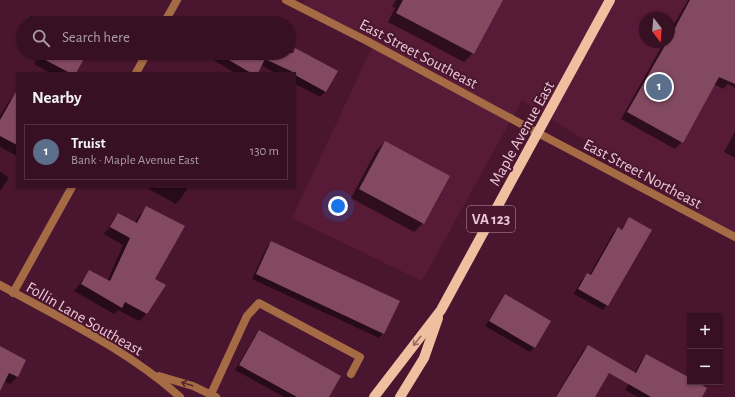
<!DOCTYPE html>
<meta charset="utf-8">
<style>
:root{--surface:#381023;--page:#431e30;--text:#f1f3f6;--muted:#ab9da6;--line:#523041;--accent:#ea580c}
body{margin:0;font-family:"Alegreya Sans",sans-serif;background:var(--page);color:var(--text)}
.controls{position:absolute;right:12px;bottom:12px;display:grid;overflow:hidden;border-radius:0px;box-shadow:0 1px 3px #0004}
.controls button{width:36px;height:36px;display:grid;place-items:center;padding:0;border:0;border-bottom:1px solid var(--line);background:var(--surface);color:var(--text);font:20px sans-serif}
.compass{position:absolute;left:639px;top:12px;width:36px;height:36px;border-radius:50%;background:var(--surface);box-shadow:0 1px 3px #0004;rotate:164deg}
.you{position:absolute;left:338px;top:206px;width:14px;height:14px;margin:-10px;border:3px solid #fff;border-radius:50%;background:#1a73e8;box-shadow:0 0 0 6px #1a73e833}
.badge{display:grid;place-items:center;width:26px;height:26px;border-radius:50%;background:var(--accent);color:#fff;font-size:13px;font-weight:700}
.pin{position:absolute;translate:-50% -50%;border:2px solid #fff;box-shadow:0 1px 4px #0006}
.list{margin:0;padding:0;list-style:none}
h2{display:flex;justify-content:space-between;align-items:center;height:52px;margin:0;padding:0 16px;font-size:17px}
h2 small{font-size:13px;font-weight:400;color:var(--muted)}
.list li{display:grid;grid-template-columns:26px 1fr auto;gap:12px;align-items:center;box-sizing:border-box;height:56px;margin:0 8px 8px;padding:0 8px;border:1px solid var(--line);border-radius:0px}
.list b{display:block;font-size:15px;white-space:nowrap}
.list p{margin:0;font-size:13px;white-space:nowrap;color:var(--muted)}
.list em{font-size:13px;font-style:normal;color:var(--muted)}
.icon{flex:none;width:22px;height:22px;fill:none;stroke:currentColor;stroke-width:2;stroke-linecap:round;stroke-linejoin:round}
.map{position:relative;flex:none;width:735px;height:397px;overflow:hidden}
.search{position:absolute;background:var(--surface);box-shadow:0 1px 3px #0004;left:16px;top:16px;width:280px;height:44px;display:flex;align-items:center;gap:10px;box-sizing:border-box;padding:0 14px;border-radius:22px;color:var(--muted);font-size:15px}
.panel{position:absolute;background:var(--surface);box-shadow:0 1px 3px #0004;left:16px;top:72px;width:280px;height:116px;border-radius:0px}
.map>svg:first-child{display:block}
.built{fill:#571b38;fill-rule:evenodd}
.water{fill:#0d1e27}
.shadow{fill:#0007;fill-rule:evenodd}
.building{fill:#824961}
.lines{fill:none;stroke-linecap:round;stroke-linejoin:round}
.minor{stroke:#a56b44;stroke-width:8}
.tertiary{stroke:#a56b44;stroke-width:8}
.primary{stroke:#efbfa0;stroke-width:10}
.oneway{stroke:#9c6a68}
.oneway2{stroke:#5c2733}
.labels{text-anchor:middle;stroke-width:4;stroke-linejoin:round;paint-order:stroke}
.shield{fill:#4a162f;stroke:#bb93a3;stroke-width:1}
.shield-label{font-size:15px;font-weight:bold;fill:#ebc8d5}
.street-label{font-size:16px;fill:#ebc8d5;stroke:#4a162f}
</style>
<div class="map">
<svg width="735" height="397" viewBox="0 0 735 397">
<rect width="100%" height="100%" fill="#4a162f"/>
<path class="built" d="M305,0H735V236L522,100L422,281L292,218L373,45L301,7ZM645,18H669V42H645Z"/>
<path class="water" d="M31,15L41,21L40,23H27Z"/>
<g class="shadow">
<path d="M396,0H499L501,1L473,53L464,62L388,22L395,8L392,6Z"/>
<path d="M688,0H732L735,2V88L728,84L723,89L714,84L682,142L675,149L621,119L664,42H669V33Z"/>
<path d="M295,50L326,91L320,97L295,84V73H275L261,65L257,73H235L210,58L213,53L289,52L292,53Z"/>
<path d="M41,53H86L75,73H50L34,64Z"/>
<path d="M16,94H17V156L0,147V116L9,101Z"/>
<path d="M735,132V158L724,152Z"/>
<path d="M385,142L423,223L414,232L351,198L376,151Z"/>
<path d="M0,171L9,178L0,191Z"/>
<path d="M145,187H188L182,197L176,204Z"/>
<path d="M147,207L154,280L164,286L146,314L139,321L118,310L114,314L74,291L89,272L108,280L123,245L104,234L111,222L118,215L135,223L140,214ZM112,221H114L108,231L107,230Z"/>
<path d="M629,219L607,305L603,310L574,294L582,279L587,274L589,276L613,233L618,229L621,230Z"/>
<path d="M271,242L383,333L379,338L252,279L267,247Z"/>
<path d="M505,295L535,347L530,352L485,326Z"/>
<path d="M259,331L328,397H284L235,370L255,336Z"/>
<path d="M588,346L593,397H555L583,351Z"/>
<path d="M0,347L25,360L17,377L10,384L4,381L0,388Z"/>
<path d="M646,355L690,379V382H695L700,397H638L625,390L642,360Z"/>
</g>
<g class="building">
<path d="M403,0H503L474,54L396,13Z"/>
<path d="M690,0H735V84L719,77L683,143L627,112L667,42H669V39Z"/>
<path d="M295,48L338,71L326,92L295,75V73L265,59L258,73H251L217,53H293Z"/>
<path d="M32,53H87L76,73H70Z"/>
<path d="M17,90V145L0,136V120Z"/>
<path d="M385,141L450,176L424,224L359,189Z"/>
<path d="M146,206L185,226L155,279L166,285L147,314L125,302L122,308L81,284L89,270L110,281L130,238L110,227L118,213L137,223Z"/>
<path d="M629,217L652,230L608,306L578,289L587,273L591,275L618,227L622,230Z"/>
<path d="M271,241L400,301L384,334L256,274Z"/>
<path d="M505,294L551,321L535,348L489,321Z"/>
<path d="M259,330L341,376L329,397H297L239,365Z"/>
<path d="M588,345L636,373L646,354L690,378V382H697L707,388L702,397H651L609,373L595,397H556Z"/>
<path d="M0,346L26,360L18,377L9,373L0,391Z"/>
</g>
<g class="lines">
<g class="minor">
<path d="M286,0L367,41L538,133"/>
<path d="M164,23L177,0"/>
<path d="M136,73L147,53"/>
<path d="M13,293L72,187"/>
<path d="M211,394L247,316L259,303L360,357L351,374"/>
</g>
<g class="tertiary">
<path d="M538,133L735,237"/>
<path d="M0,285C62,319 128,350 180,397"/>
<path d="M159,376L193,386L216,397"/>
</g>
<g class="primary">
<path d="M374,397L441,310L610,0"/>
<path d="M400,397L424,358L438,318"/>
</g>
</g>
<defs><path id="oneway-shaft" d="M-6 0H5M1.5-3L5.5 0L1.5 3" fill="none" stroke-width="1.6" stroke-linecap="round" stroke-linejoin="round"/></defs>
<use class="oneway" href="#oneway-shaft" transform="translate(417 341) rotate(129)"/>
<use class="oneway2" href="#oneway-shaft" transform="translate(187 384) rotate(-163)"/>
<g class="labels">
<rect class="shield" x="467" y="206" width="48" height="26" rx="3"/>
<g class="shield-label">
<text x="491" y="224">VA 123</text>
</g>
<g class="street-label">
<text transform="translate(419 53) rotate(28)" y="6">East Street Southeast</text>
<text transform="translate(521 133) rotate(-61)" y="6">Maple Avenue East</text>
<text transform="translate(643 173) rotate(28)" y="6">East Street Northeast</text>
<text transform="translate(85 318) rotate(30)" y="6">Follin Lane Southeast</text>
</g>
</g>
</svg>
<div class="controls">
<button>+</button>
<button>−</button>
</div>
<svg class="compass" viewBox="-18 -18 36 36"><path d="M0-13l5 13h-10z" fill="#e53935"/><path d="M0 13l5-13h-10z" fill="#ab9da6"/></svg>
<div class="you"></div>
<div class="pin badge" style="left:659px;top:87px;background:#5c6f8a">1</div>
<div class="search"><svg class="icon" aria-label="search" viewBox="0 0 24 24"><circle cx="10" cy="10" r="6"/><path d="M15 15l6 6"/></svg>Search here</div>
<section class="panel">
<h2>Nearby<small></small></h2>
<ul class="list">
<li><span class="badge" style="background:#5c6f8a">1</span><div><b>Truist</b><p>Bank · Maple Avenue East</p></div><em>130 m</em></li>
</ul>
</section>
</div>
